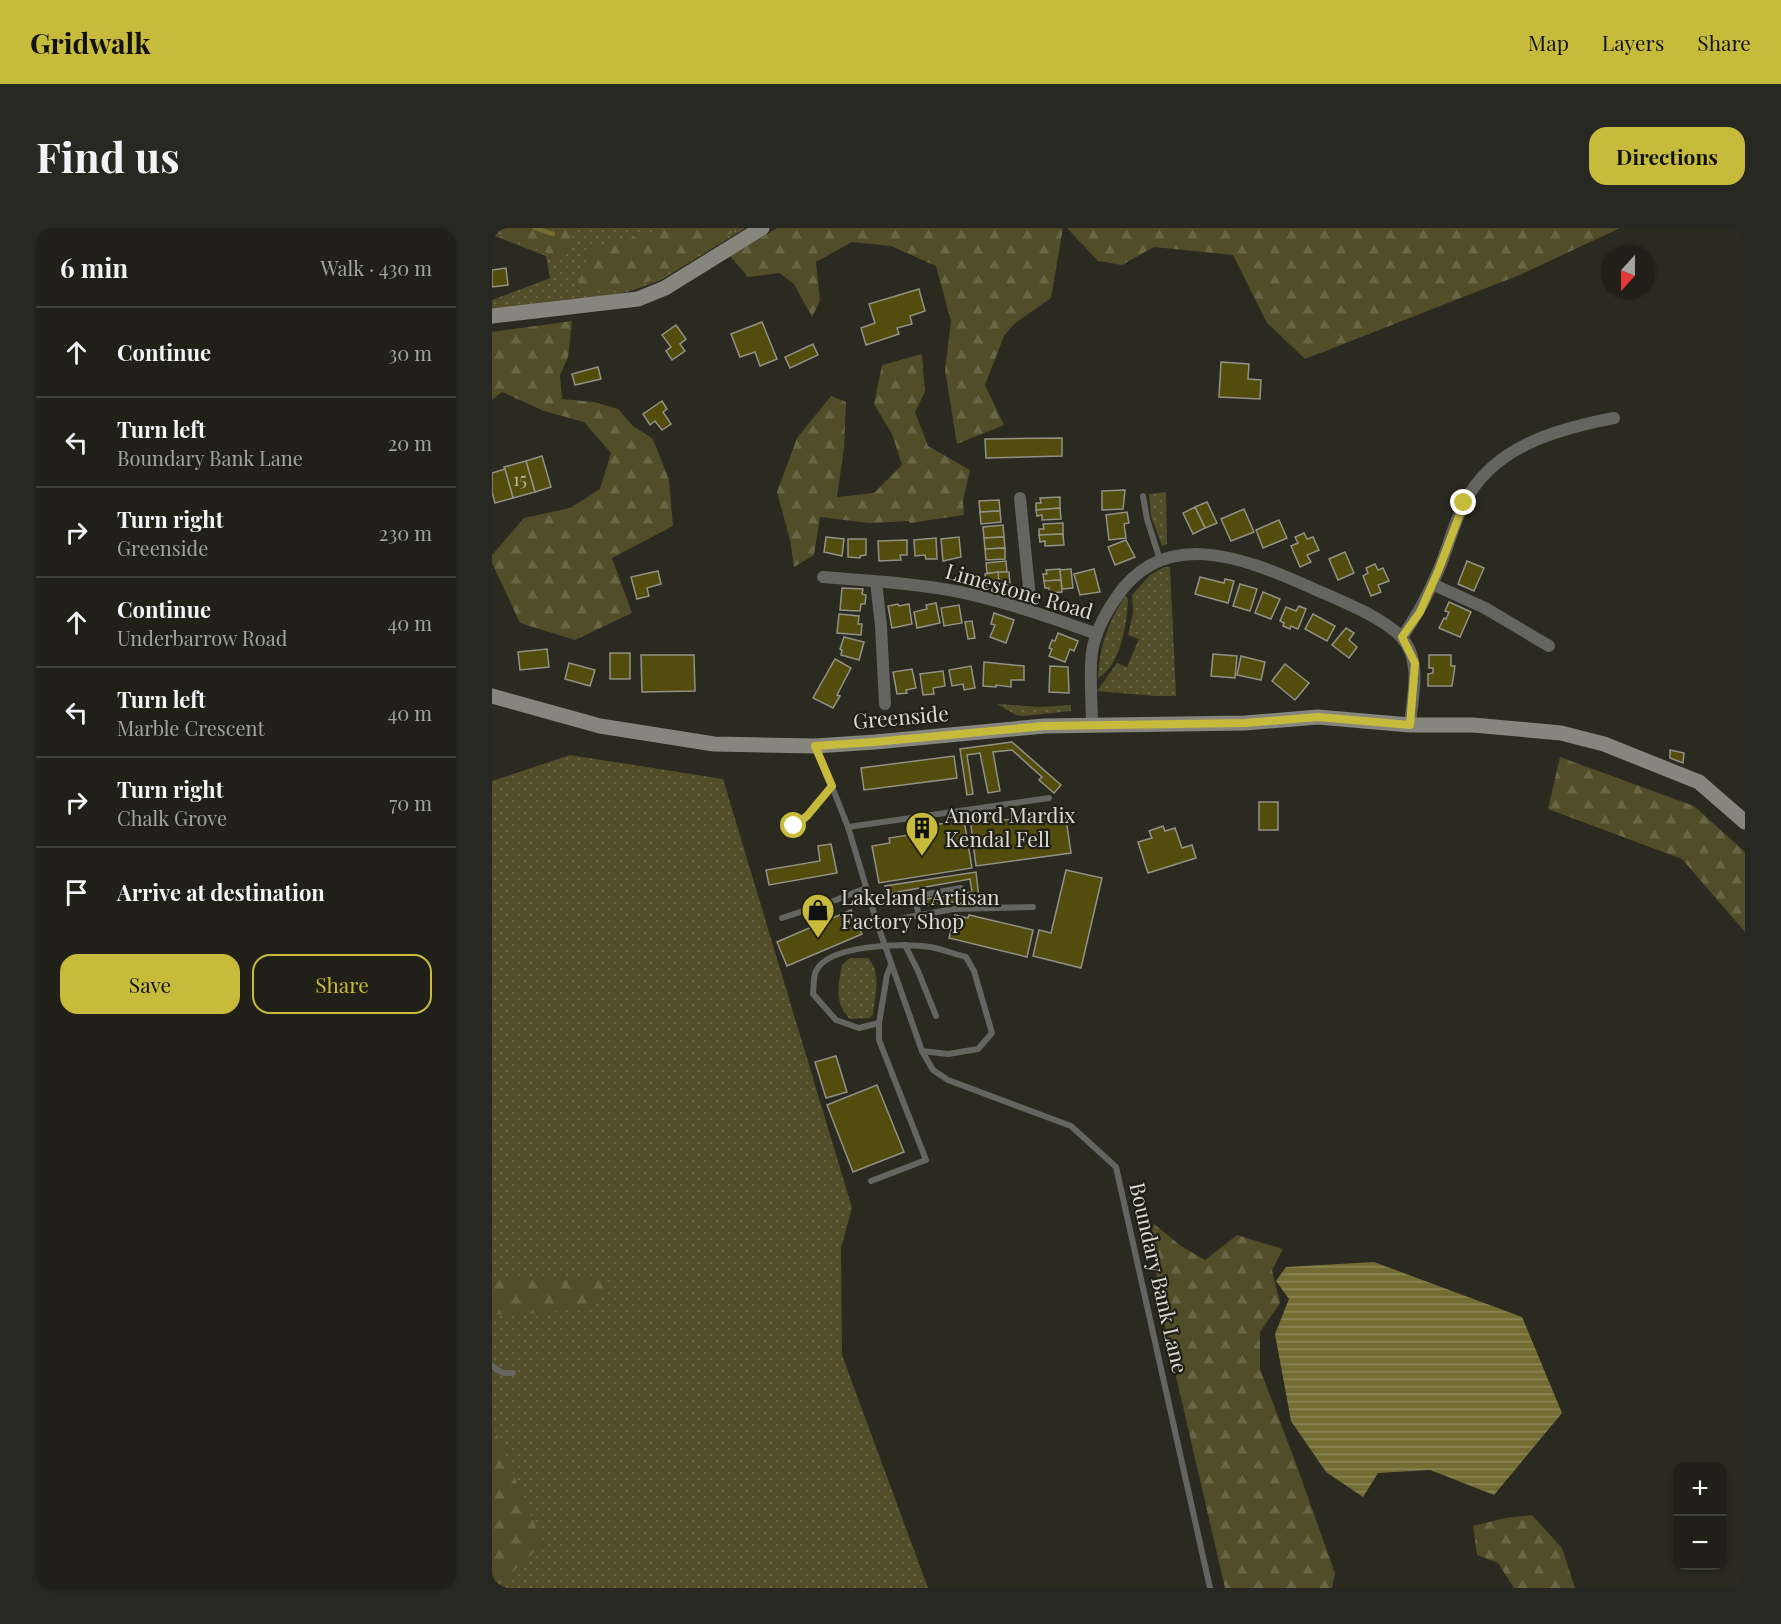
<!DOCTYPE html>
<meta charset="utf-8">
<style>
:root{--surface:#202019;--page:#282822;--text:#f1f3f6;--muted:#a2a3a2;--line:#3d3e38;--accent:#c7bb3b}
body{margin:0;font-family:"Playfair Display",serif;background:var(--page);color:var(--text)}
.controls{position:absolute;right:18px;bottom:18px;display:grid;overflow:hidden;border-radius:12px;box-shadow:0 2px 4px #0004}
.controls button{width:54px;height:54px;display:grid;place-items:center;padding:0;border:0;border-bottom:2px solid var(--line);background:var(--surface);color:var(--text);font:30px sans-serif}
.compass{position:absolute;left:1109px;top:18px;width:54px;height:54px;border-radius:50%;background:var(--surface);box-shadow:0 2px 4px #0004;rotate:201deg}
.stop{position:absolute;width:18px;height:18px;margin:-14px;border:4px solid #c7bb3b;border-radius:50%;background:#fff}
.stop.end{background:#c7bb3b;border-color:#fff;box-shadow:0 2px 6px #0008}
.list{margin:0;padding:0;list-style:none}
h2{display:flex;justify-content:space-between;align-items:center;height:78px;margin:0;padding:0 24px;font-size:26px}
h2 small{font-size:20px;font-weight:400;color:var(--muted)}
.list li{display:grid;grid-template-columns:39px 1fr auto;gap:18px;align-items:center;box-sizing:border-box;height:90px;padding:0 24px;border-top:2px solid var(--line)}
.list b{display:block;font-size:22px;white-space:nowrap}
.list p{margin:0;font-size:20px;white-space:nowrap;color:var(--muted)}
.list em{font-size:20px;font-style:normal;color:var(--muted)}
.actions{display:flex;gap:12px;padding:18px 24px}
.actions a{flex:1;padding:14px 0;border:2px solid var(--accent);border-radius:18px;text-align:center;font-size:21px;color:var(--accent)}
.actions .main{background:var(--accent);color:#111}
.icon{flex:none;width:33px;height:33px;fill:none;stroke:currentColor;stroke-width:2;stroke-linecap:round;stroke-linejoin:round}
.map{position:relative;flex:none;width:1253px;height:1360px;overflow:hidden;border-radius:18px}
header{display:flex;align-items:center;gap:36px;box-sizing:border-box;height:84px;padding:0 30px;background:var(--accent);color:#111}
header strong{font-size:28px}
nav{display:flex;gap:33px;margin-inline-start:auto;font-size:21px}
.intro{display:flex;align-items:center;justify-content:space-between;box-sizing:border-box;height:144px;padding:0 36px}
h1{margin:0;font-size:42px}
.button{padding:15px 27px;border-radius:18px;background:var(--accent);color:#111;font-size:21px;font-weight:700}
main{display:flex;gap:36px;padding:0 36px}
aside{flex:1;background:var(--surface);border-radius:18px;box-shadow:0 2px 4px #0004}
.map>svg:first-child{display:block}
.grass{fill:url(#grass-dots)}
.forest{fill:url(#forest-firs)}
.water{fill:url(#water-rules)}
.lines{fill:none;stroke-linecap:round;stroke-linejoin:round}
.stream{stroke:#736d33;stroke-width:4.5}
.building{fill:#524c0d;stroke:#929187;stroke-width:1.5}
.lane{stroke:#646460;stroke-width:6}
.street{stroke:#646460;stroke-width:12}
.secondary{stroke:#86857e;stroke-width:15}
.route{stroke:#c7bb3b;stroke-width:8}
.labels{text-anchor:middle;stroke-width:4.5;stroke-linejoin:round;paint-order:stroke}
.number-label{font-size:18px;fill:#bab7a3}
.street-label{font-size:21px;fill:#dcdbd5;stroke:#212017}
.poi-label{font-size:21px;fill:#dcdbd5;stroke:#212017;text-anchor:start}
</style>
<header>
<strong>Gridwalk</strong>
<nav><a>Map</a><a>Layers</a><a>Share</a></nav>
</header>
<div class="intro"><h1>Find us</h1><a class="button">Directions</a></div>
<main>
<aside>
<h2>6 min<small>Walk · 430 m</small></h2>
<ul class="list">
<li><svg class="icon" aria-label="ahead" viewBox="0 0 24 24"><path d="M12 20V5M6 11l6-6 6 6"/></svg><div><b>Continue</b></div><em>30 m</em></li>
<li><svg class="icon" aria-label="left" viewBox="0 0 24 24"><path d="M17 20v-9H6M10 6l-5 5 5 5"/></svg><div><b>Turn left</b><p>Boundary Bank Lane</p></div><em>20 m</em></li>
<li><svg class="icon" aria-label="right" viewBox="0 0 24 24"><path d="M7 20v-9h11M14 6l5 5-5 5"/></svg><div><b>Turn right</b><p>Greenside</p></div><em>230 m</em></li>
<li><svg class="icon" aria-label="ahead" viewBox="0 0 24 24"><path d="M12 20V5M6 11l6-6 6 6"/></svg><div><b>Continue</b><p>Underbarrow Road</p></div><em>40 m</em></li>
<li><svg class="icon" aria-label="left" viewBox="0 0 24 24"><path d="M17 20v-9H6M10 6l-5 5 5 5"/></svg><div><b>Turn left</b><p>Marble Crescent</p></div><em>40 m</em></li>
<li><svg class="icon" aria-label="right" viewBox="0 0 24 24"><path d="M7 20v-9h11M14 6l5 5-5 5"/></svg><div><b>Turn right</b><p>Chalk Grove</p></div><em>70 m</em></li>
<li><svg class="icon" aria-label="arrive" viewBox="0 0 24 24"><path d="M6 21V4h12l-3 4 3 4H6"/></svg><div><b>Arrive at destination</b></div></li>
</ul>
<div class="actions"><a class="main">Save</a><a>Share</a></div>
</aside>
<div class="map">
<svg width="1253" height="1360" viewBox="0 0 1253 1360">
<defs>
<pattern id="grass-dots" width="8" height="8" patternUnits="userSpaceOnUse" patternTransform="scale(1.5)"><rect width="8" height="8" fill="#514d28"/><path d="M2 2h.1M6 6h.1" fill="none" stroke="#696646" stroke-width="1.8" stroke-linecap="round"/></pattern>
<pattern id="forest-firs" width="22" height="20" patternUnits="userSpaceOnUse" patternTransform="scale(1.5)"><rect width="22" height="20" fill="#514d28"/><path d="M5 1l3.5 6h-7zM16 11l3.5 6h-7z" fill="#696646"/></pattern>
<pattern id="water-rules" width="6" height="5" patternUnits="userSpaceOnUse" patternTransform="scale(1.5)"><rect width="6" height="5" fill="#736d33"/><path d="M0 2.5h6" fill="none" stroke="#8d8859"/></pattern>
</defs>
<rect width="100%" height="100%" fill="#2a2a21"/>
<g class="grass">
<path d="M0,0H254L169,52L142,62L113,69L79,71L0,81V72L58,50L54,28L0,7Z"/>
<path d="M674,264L675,316L670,318L659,288L657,266Z"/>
<path d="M672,339H678L684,468H663L605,463L625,435L635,439L647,411L636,407L641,385L640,367L658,347Z"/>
<path d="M633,368L636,371C635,395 629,437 606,450C608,416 615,397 633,368Z"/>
<path d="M505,476L548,479L579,477V483L532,488L524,487Z"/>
<path d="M78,527L231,551L360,980L349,1020L350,1127L436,1360H0V553Z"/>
<path d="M358,730H376C390,745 383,767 381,786L378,790L358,791C342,775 346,758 350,737Z"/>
</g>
<g class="forest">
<path d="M0,0H76L81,19L71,31L0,3Z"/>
<path d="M178,0H247C217,18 172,51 140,59C122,64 106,65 88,66L86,53L101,20Z"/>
<path d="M285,0H571L559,70L522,96L512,108L493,157L512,197L465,216L453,142L459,93L444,38L399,18L360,14L324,34L328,73L320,89L302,56L287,45L256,49L238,28Z"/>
<path d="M575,0H1128L1030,46L813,131L775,95L741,27L662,19L630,37L606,33Z"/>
<path d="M80,93L76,129L68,147L70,171L102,174L126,181L141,198L161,211L177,252L181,298L120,330L140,385L83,412L28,395L0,335V327L32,290L78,280L108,261L119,225L92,194L52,183L10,164L0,172V104Z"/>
<path d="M430,126L433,164L423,184L436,218L478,242L471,273L472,287L418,295L417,293L377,295L328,289L322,327L302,339L298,312L285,264L305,210L339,168L354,174L352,220L345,269L382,265L410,237L400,206L382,176L390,137Z"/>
<path d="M1068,529L1202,578L1253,624V704L1190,631L1056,581Z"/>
<path d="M662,996L689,1018L713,1032L745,1007L791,1021L780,1042L788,1075L768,1104V1141L803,1233L843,1345L840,1360H733L674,1105L658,1008Z"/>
<path d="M0,1051H113L114,1064L88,1081L25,1087L0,1086Z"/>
<path d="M0,1195L51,1316L3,1360H0Z"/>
<path d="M1040,1287L1070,1320L1083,1360H1022L1006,1335L985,1327L981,1298L1013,1290Z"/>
</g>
<path class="water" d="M882,1034L1030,1089L1070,1185L1002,1267L938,1242L886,1245L871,1269L834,1244L799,1193L783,1106L797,1071L784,1053L794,1039Z"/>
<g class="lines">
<path class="stream" d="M43,0L61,6"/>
</g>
<g class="building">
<path d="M14,40L16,57L0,59V42Z"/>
<path d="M427,61L433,83L418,88L420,96L405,100L407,106L374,117L369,100L383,95L377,76Z"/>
<path d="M270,94L285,131L268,138L263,124L248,129L239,106Z"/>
<path d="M184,97L194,111L188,116L193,123L180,132L174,123L179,119L170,107Z"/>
<path d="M321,116L326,127L298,140L293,129Z"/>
<path d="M729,134L757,136L756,151L769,152L768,171L727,169Z"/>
<path d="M106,139L109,151L83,157L80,146Z"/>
<path d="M170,173L175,181L171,184L179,196L170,202L163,193L158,197L151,186Z"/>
<path d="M570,210V228L494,230L493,211Z"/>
<path d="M50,228L59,259L43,264L34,233Z"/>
<path d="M34,233L43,264L21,270L12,239Z"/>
<path d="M13,241L21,270L3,275L0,264V245Z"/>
<path d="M633,262L631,281L610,282V263Z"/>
<path d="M568,269V280L544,282V275H549L548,270Z"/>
<path d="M507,272L508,283L488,284L487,273Z"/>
<path d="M715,274L725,295L713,300L703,279Z"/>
<path d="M703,279L713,300L701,306L691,285Z"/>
<path d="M568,280L569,291L550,292V287L545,288L544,282Z"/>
<path d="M752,281L762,304L739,313L729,291Z"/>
<path d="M508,283L509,294L489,296L488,284Z"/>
<path d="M635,284L637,295L632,296L634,310L617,312L614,287Z"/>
<path d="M787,292L795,310L771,320L764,302Z"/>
<path d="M571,295V306L547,307V301H552L551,296Z"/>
<path d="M511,297L512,309L492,310L491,299Z"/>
<path d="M812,305L815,311L821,309L827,322L815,327L819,334L808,339L799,318L806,315L803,309Z"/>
<path d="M571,306L572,317L553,318V313L548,314L547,307Z"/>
<path d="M334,309L352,311L350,328L332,324Z"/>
<path d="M467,309L469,329L451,333L449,311Z"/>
<path d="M512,309L513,320L493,321L492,310Z"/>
<path d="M444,310L445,331H434L433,327L423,328L422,312Z"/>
<path d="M356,311H374V327L368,328V330L356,329Z"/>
<path d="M415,312V327H408L409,332L387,333L386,313Z"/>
<path d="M634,312L643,329L623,337L616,319Z"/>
<path d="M513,320V331L494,332L493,321Z"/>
<path d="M853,324L862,345L846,352L837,331Z"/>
<path d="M514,333L515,344L495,345L494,335Z"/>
<path d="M975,333L992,340L982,363L966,356Z"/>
<path d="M883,336L886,342L891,340L897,353L886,357L889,364L879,368L871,348L876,345L874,340Z"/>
<path d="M568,341L569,352L552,353L551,346H555L554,342Z"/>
<path d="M579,341L581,360L570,361L568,342Z"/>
<path d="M602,341L608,364L588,367L582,346Z"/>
<path d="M166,343L169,356L155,360L157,368L145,371L139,349Z"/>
<path d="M506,344H517L518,357L507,358Z"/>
<path d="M506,344L507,358L494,359L493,346Z"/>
<path d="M708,349L732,355L733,351L742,353L736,375L703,366Z"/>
<path d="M569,352L570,364L557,365V360H553L552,353Z"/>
<path d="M748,356L765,361L758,383L741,378Z"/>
<path d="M350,360L371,361L370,366L374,367L373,376H369L368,383L348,382Z"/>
<path d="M771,364L788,371L779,391L763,385Z"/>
<path d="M957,374L979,384L968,409L947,400L952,390L954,391L957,384L953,383Z"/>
<path d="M444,375L448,395L425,400L422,384L435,381L434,377Z"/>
<path d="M406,376L407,378L417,376L420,396L400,400L396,378Z"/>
<path d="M467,377L470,395L452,398L449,380Z"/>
<path d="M807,378L814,381L806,401L799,398L798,401L791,398L792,395L788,393L794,379L804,383Z"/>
<path d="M502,385L522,392L514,415L498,409L503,397L499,396Z"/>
<path d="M347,386L367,388L366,396H370L369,407L345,405Z"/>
<path d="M821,386L843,398L835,413L813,401Z"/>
<path d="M480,393L483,410L476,411L473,394Z"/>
<path d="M854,400L862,405L857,412L865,419L857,430L840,417Z"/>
<path d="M566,405L586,413L582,423L578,421L573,434L557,428L560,421L557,420L560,412L563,413Z"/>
<path d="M352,409L372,414L367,432L349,427L350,422L348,421Z"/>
<path d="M55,421L57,439L28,442L26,424Z"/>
<rect x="118" y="425" width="20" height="26"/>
<path d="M721,426L745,428L743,450L719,448Z"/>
<path d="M149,427H202L203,463L150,464Z"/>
<path d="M937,427H959V438H963L960,458H936V446L941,445V440H937Z"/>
<path d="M749,428L773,434L769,452L745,447Z"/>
<path d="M343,431L359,440L345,467L348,468L341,480L321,470Z"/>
<path d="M492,434L532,438V452H519V459L504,457V459L491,458Z"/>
<path d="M77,435L103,442L98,458L73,451Z"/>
<path d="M793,436L817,455L803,472L780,453Z"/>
<path d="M479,438L483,460L472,462L471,456L460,458L457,442Z"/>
<path d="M558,438L576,439L577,465L557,464Z"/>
<path d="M420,441L424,460L414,462L415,465L405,466L401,444Z"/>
<path d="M451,443L453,458L441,460L442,466L431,467L428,446Z"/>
<path d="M520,514L569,557L562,565L547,552L550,549L520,522L501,524L508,563L496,565L488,525L475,527L481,566L475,567L468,521Z"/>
<path d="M1178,522L1192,525L1191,535L1178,530Z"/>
<path d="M462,528L465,550L372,562L369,540Z"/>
<rect x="767" y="574" width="19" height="28"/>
<path d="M573,584L579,625L484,638L478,590L506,587V593Z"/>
<path d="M472,592L480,640L387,655L380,618L398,615L397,610L442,603L441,597Z"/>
<path d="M671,598L673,603L683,600L690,620L700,617L704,630L656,645L646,614L660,610L657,603Z"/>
<path d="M339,616L345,645L277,657L274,642L328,633L326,618Z"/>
<path d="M574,642L610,650L589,740L541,728L547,702L559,705Z"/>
<path d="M484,644L487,670L435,678L434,671L480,664L478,651L394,666L393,658Z"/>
<path d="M359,682L370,706L295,738L285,714Z"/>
<path d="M463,687L476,690L477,687L541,702L535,729L457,710Z"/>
<path d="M344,828L355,864L334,870L323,834Z"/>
<path d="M385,857L412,924L361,944L335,877Z"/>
</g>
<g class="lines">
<g class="lane">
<path d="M651,268L655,291L668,332"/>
<path d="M324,518L356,599L385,695L430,823L441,842L456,852L579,898L624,939L718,1360"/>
<path d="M302,598L315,588L340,558"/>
<path d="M356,599L557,570"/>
<path d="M427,688L424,675L430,667L469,660"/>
<path d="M290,690L344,672L374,660"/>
<path d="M385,695L461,681L541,679"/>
<path d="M413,717L426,743L444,788"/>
<path d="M399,737L395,747L387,795L367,800L344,792L321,766C322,759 321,748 324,743C337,716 412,715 438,719C450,721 462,726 474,729L482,743L500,805L486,821L456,826L430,823"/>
<path d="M379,953L434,932L387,812V795"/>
<path d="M0,1138L11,1145H21"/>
</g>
<g class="street">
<path d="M528,270L538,370L535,382"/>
<path d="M331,349C376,353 423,355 468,364C515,374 560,390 605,406"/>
<path d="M384,354L389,398L393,476"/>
<path d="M940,356L993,380L1057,418"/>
<path d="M910,409C925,388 937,365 947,341C956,320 961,297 972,276C1000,219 1064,201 1122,190"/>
<path d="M600,497C600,473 597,447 600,424C603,404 613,386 624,370C671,299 750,329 813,357C840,369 890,388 909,409C931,432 920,469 918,497"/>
</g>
<g class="secondary">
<path d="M0,88L146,71L173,60L270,0"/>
<path d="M0,468L108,498L222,516L323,518L383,514L552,498L753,495L826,489L918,497H981L1069,505L1112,516L1207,554L1253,594"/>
</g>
</g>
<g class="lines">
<path class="route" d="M302,598L315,588L340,558L323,518L382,514L552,498L753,495L826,489L918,497L923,435L910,409L928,384L947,341L972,275"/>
</g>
<defs>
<g id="building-pin" transform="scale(1.725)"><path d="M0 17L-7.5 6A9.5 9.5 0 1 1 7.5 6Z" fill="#c7bb3b" stroke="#212017"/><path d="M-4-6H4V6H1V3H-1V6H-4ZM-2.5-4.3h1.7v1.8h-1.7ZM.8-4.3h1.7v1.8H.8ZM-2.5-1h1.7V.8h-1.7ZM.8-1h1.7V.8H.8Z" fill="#111"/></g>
<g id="shop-pin" transform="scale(1.725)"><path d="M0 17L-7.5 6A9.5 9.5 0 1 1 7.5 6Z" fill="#c7bb3b" stroke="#212017"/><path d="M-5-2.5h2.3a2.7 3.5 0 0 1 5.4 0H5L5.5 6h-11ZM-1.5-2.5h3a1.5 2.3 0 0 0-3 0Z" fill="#111"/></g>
</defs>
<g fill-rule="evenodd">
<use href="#building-pin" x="430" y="600"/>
<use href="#shop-pin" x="326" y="682"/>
</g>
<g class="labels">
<g class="number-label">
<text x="28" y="258">15</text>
</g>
<g class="street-label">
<text transform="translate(527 364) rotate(16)" y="7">Limestone Road</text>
<text transform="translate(409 490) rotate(-5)" y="7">Greenside</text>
<text transform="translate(666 1050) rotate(77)" y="7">Boundary Bank Lane</text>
</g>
<g class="poi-label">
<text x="453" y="595">Anord Mardix<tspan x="453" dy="24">Kendal Fell</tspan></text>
<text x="349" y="677">Lakeland Artisan<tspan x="349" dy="24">Factory Shop</tspan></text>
</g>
</g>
</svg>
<div class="controls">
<button>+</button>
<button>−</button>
</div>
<svg class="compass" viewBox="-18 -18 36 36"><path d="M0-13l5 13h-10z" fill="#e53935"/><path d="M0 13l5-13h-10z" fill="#a2a3a2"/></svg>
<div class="stop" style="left:302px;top:598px"></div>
<div class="stop end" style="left:972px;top:275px"></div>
</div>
</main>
